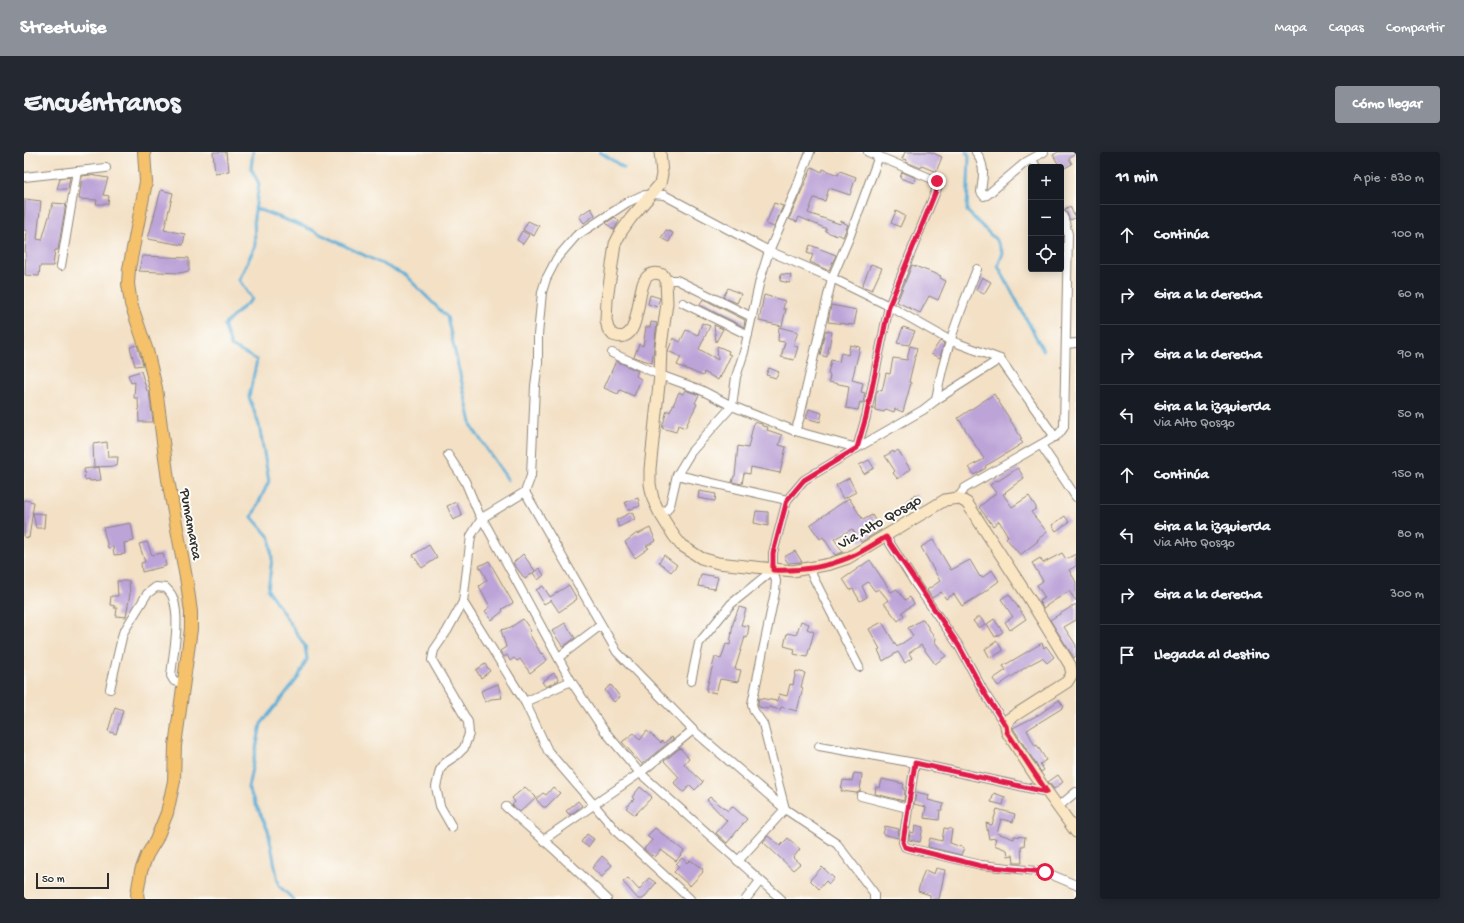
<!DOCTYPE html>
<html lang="es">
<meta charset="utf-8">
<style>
:root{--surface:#171b24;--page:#242831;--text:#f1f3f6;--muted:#9ea1a6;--line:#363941;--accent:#8c9099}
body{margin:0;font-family:"Gochi Hand",sans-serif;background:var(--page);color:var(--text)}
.controls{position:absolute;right:12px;top:12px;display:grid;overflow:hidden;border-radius:4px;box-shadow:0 2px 10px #0003}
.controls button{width:36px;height:36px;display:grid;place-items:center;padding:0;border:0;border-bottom:1px solid var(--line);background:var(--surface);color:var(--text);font:20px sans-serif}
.scale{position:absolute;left:12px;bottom:10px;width:73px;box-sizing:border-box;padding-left:4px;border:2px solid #2b2b2b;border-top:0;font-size:11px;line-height:14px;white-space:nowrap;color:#2b2b2b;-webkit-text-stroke:3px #fdfcf7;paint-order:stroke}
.stop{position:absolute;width:12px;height:12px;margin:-9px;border:3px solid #e11d48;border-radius:50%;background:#fff}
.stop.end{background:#e11d48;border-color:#fff;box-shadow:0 1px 4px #0008}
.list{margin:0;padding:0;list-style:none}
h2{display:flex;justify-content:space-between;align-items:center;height:52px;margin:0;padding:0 16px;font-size:17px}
h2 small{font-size:13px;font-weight:400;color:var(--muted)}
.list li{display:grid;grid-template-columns:26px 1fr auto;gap:12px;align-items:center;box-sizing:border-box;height:60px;padding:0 16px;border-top:1px solid var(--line)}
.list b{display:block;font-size:15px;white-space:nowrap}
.list p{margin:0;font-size:13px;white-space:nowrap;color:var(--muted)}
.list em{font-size:13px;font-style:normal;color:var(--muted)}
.icon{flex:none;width:22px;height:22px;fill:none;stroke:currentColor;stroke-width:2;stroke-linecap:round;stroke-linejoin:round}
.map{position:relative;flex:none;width:1052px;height:747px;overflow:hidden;border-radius:4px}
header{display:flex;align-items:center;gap:24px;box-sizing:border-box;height:56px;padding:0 20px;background:var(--accent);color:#fff}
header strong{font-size:19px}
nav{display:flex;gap:22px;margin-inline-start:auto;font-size:14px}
.intro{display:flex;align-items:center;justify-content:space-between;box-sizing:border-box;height:96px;padding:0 24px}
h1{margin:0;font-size:28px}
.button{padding:10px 18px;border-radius:4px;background:var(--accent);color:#fff;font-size:14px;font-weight:700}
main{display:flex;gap:24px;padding:0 24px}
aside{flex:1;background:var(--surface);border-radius:4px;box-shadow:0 2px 10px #0003}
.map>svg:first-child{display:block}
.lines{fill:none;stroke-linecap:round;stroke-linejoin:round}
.stream{stroke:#5cadd6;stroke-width:3}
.building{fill:#bca3d8}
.street-casing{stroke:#8f8678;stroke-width:10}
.secondary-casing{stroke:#8f8678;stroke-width:13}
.primary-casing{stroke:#8f8678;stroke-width:14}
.street{stroke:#fff;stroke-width:8}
.secondary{stroke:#fbe6c4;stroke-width:11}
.primary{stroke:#f5c16b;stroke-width:12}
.route{stroke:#e11d48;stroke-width:5}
.labels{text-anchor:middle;stroke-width:4;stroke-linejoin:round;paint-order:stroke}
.street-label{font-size:15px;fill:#2b2b2b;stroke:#fdfcf7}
</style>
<header>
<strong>Streetwise</strong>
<nav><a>Mapa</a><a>Capas</a><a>Compartir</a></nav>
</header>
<div class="intro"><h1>Encuéntranos</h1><a class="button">Cómo llegar</a></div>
<main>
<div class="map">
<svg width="1052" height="747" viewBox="0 0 1052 747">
<rect width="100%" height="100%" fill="#fdfcf7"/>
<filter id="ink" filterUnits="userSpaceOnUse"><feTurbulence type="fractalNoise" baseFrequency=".025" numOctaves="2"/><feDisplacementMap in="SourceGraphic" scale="8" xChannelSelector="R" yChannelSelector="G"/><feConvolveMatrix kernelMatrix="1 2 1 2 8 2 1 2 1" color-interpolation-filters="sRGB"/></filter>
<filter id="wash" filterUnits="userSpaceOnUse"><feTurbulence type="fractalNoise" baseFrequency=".012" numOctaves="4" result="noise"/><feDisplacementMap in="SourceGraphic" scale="16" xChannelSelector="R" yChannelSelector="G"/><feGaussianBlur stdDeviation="0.9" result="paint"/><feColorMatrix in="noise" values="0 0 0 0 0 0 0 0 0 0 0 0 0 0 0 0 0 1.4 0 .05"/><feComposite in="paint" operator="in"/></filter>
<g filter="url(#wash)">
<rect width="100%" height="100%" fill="#f3e0c5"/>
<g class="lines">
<g class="stream">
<path d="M229,0L227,16L235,32L230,65L231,94L215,128L228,147L200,173L207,194L233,208L225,245L235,273L245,329L228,365L246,386L248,407L244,438L281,494L283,507L274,526L237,572L224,636L244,678L255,734L269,747"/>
<path d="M576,0L600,16"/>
<path d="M943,0L945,5L943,59L973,89L979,101L974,114L1019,198"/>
<path d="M231,56L286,77L381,123L423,165L448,275L484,328"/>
</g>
</g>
<g id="blocks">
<g class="building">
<path d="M189,0H202L203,9H204L205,19L191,21Z"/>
<path d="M881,0H907L918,5L912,20L898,14L897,16L882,10L883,8L878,7Z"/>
<path d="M1034,0H1052L1045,6L1048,12L1037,18V15H1036L1029,3Z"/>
<path d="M788,15L798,20L799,17L814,23L816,19L832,25L826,43L805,36L801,49L790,46L784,61L816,72L817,69L824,73L819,85L814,82L813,84L801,79L803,77L775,65L773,70L765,67Z"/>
<path d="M878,20L892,26L890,31L876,26Z"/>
<path d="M66,23L84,26L79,43L85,44L84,52H72L73,48L55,47L58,24Z"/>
<path d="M46,25L44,37H33L36,27Z"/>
<path d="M137,38L149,41L140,78L161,82L159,93L124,87Z"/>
<path d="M1,47L17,49L13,87L18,88L29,51L42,52L34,98H31L29,114H16L15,124L1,123L2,100H1L3,79L0,78Z"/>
<path d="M750,51L759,54L750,75L742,72Z"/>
<path d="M1046,54L1051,66L1046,68L1041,57Z"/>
<path d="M567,56L571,63L560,71L555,64Z"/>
<path d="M872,59L881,64L876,75L867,71Z"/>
<path d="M591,65L595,69L590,78L582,71Z"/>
<path d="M504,69L515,74L510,84L499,78Z"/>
<path d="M642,78L649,81L645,90L637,86Z"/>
<path d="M498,79L505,83L499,92L493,88Z"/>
<path d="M786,93L812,103L805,118H803L786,110L789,103L783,101Z"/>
<path d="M118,104L165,106V119L155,121L115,119Z"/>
<path d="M847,112L858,116L848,138L838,134Z"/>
<path d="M888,113L917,124L916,126L922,129L914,148L905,144L896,161L873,150Z"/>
<path d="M757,122L767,123L766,131L756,129Z"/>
<path d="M958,125L967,130L960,142L952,138Z"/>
<path d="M704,136L717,142L713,151L699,145Z"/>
<path d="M626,143L636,146L633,155L624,152Z"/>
<path d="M740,143L761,149L759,157H762L758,174L735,169Z"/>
<path d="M679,147L721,168L720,175L676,153Z"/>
<path d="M807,153L833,158L830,173L804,170Z"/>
<path d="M627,170L633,171L628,211L610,205L615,192L619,194L622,175H626Z"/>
<path d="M678,171L686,174L675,197L694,208L693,194L705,199L704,202L707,203L696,226V224L694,228L680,220L679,224L653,213L657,205L644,199L649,186L656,190L662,178L674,183Z"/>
<path d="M690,173L699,177L692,190Z"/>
<path d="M755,175L774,180L769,194L774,195L770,208L757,205L761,190L754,189Z"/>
<path d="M879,175L891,179L885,193L873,191Z"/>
<path d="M801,179L808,180L803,205L796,203Z"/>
<path d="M916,189L920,191L916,206L907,202Z"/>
<path d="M113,193L119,213L111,214L106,195Z"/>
<path d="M826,193L836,195L828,228L839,231L837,240L841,241L839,251L836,250L834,258L822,256L825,234L805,230L806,223L804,222L807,208L815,210L817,201L824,203Z"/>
<path d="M886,194L893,196L885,230L887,231L879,260L871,257L870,260L862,257L860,260L851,258L852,242L854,238L858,239L862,221L866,222L869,206L883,208Z"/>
<path d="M592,209L614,219L612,224L617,227L610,244L596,238L594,242L580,236Z"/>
<path d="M745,216L755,220L752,226L742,223Z"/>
<path d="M117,219L123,239H125L129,270H115L114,246H110L111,230L107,231L104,223Z"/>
<path d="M661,238L675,243L671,251L673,252L661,276L654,273L652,280L638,276L643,258L646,260L655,240L659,242Z"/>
<path d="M970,242L998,287L996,288L999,291L970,309L961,314L962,316L950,323L945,315L960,307L934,266Z"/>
<path d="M785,257L798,261L796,270L782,266Z"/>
<path d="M730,270L738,272V274L744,275L743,278L758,283L755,293L762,295L756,321L727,315L726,322L720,321L718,332L708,330L710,324H711L714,294L724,296Z"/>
<path d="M83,290L84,305H94L93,314L70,315L69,292Z"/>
<path d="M874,298L886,317L874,327L869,321L871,319L861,304L869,299L870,301Z"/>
<path d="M845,308L850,316L840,322L835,313Z"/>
<path d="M75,315L77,328L66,329L65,327L61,328L60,317Z"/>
<path d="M994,316L1000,326L981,340L982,341L979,342L988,355L1005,344L1012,355V357L1007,360L1023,380L1013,388L1014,389L996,403L982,386L984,384L975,369L969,374L955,355L972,341L966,333L973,328L974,329Z"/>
<path d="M825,326L832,340L819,347L812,333Z"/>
<path d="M675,339L692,342L691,349L674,346Z"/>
<path d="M892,342L898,351L888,358L882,349Z"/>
<path d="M614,346L616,354L604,358L601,350Z"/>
<path d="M825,346L839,368L848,363L857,378L837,390L828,377L810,387L819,400L811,403L799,385L796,387L786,373Z"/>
<path d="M0,348L10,350L5,386L0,385Z"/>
<path d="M432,350L438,364L429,368L423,354Z"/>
<path d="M732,359L744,360V374L730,371Z"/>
<path d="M608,360L611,367L595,375L592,368Z"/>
<path d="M9,361L21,362L20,376H12Z"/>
<path d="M1041,364L1045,370L1032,379L1028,373Z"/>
<path d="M107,371L110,389L100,391L101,402L90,403L89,395L84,396L79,376Z"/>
<path d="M626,376L632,389L622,394L625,396L611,406L601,390L613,381L614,382Z"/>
<path d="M909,388L927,418L946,408L956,425L957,424L958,426L968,418L975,429L956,443L938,454L930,442L922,447L917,440L908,446L903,438L916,429L897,395Z"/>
<path d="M123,390L128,403L139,401L142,414L118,420L117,411L121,410L115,392Z"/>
<path d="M405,393L413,406L398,416L389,403Z"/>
<path d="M771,399L778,410L764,411L760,405Z"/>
<path d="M1038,401L1042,407L1052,402V414L1045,418L1052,430V449L1045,439L1019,456L1015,449L1021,446L1013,433L1019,429L1008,411L1016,406L1019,411Z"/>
<path d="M499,402L511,419L501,427L489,411Z"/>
<path d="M640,403L653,413L647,420L635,410Z"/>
<path d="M846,408L867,440L873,437L881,448L886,445L890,452L878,460L880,464L874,469L860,451L864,448L855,437L851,439L844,430L838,434L843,445L836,449L829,437L826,438L819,427Z"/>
<path d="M465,409L489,451L478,457L479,459L468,468L461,459L466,455L455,434L463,428L455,414Z"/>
<path d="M515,416L520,423L514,428L509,421Z"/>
<path d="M677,422L694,425L691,437L674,434Z"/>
<path d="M93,429H105L106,442L102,465L92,464L93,456H90L91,454L86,453L87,444H94Z"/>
<path d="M545,433L553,447L535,460L527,448L520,452L512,438L519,434L526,445Z"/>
<path d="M985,442L1002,467L986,478L981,470L989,465L977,447Z"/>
<path d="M1052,452V468L1040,475L1052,493V504L1050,506L1026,468Z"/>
<path d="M715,455L722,457L717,473L725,474L723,486L721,485L711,517L717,518L714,530L696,527L692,541L682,539L691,505L697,507L702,492L706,493L709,471Z"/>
<path d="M955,464L961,472L955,476L949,469Z"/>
<path d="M499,467L507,479L505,481L517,502L518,501L523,508L506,521L496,507L493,509L490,506L486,509L483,503L480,505L476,499L482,495L477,478L487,475Z"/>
<path d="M899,467L912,488L910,489L922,504L911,512L897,493L885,501L888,506L881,511L874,500L859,509L854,498L856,497L845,477L858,470L873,495L889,484L884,476Z"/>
<path d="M970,467L979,480L971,485L963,472Z"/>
<path d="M777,469L785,472L783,477L790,480L783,505L770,502L771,497L760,494L763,481L772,483Z"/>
<path d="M541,471L551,486L539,495L528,479Z"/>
<path d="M973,489L979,499L966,506L961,497Z"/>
<path d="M1018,491L1020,496L1022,494L1030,505L1023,511L1018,506L1005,513L974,534L969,527L982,518L979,514Z"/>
<path d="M461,512L466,519L457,526L452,518Z"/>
<path d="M772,519L781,521L777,535L779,536L773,559L757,555L756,558L745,555L744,557L735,555L734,552L735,546L753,549L755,542L763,544L766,532L769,533Z"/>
<path d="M530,521L535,528L522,535L518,530Z"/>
<path d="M474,532L478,546L467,547L461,550L457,539Z"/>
<path d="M587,533L596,545L590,550L581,538Z"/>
<path d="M1035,548L1040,555L1003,578L1011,594L1013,593L1022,608L1016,612L1020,618L1017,620L989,576L1016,562Z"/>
<path d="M91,555L99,558L92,582L84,579Z"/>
<path d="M623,579L637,591L638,589L640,591L648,585L649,587L618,612L598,590L610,581L616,588Z"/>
<path d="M656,596L665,606L660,612L679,630L671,638L666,633L660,640L656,637L650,631L655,625L640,609Z"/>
<path d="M830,621L838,622L836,639L833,641L817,639L819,628L828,629Z"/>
<path d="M1034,623L1039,630L1030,637L1024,630Z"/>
<path d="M858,627L880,632L879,637L881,638L880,649L851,642L852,635L856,636Z"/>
<path d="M501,635L512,645L496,660L488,653L491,650L488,646Z"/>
<path d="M529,635L536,641L522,655H519L512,647L519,641L522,643Z"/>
<path d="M616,635L628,645L611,663L602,656L610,647L608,645Z"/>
<path d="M892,640L905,643L904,648L920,652L918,658H916L915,668L900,666L902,655L890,652Z"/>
<path d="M970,641L981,645L979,653L967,650Z"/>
<path d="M686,645L704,659L708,654L723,667L703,691L692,681L703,669L683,648Z"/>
<path d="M554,649L558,654L546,663L542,659Z"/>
<path d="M973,657L991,662L989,670L977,667L973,681L990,687V684L1001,685L1000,694H997L998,711H990L989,703L984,704L983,698L970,693L972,686L965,687L962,671L968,673Z"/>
<path d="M891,673L899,675L896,690L885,688L886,680L890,681Z"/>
<path d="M861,674L875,677L874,686L859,682Z"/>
<path d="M631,676L660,699L652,709L637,698L631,705L629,703L628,704L620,697L628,688L623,684Z"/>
<path d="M920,676L928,677L926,691L940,696L937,703L904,695L906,686L918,689Z"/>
<path d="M563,682L570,687L564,695L557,690Z"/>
<path d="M744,684L756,694L764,686L776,697L769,706L776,712L769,718L739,690Z"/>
<path d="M578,704L588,713L578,725L568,716Z"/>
<path d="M658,706L663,711L666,708L679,717L678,718L679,720L666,734L650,720L655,715L652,712Z"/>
<path d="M798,715L810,726L805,732L802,729L795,737L786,728Z"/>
<path d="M912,716L921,718L915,747H906V743L894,739L898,725L901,718L910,722Z"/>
<path d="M604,726L615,738L625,726L632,731L619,747H614L599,730Z"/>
</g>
</g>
</g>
<g filter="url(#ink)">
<use href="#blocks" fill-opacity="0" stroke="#8f8678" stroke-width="1"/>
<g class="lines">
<g class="street-casing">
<g id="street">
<path d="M952,0C962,15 959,24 957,40L960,44L963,43L1002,10L1020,0"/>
<path d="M1008,7L1012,15"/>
<path d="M0,25L82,16"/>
<path d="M37,114L53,19"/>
<path d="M642,128H653L728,165"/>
<path d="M659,151L724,183"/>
<path d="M1042,192L1052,191"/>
<path d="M588,201L636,223L677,238L708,254L771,279L833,296L899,258L912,248C919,202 936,160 953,117"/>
<path d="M912,248L976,207L1031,285"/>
<path d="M771,279L775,268L808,126L825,86L855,4"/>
<path d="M1017,293L1052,345"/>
<path d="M424,303L441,329L455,362L458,366L547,529L579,577L616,621L757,747"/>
<path d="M653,323L763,348"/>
<path d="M501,340L593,500L669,578L761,657L813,692L850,741V747"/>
<path d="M934,346L941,336L1035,282L1040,275L1044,82L1040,67L1037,61"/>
<path d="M635,360L643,358L646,353L653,323L667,300L708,254L712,225L720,200L736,128L745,99L771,40L786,0"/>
<path d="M862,385L893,434L935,494L961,542L982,574"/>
<path d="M785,417L835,515"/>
<path d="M535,505L577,473"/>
<path d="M547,529L501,550L439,450L447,384L458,366L501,340L507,324L511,234L514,211V183L518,140L522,127L533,106L552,84L604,50L617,44L628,42L640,43L745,99L808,126L865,154L925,188L976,207"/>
<path d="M667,529L675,491L707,452L749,418"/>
<path d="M86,537L99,481L123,442L132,435L142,436C145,439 148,442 149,446C157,468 149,501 147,524L150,529L159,531"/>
<path d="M501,550L524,599L594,681L666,747"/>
<path d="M795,594L891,611L1023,640"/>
<path d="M891,611L879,690L881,695L957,713L1021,720L1052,733"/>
<path d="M837,644L884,656"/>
<path d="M482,655L532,699L583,747"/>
<path d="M1034,655L1052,640"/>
<path d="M428,675L416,654L412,635L416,618L421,611L433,603L440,596L445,582L444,570L408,508L410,498L423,479L439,450"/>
<path d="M519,688L616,621L669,578"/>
<path d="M714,709L761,657L739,572L730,559L728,552L751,440L752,429L749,418V401L763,348L780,328L833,296L842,265L865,154L914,34L913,29L844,0"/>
<path d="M722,747L736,729"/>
</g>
</g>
<g class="secondary-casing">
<path id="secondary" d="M636,0L638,22L636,32L607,66L597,80L591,92L583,148L582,168L584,177L589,183C620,195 610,135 624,124C629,120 633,121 639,123L642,128L643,151L637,194L636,223L626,317V332L629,347L635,360L650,384L657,393L677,406L694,411L769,419L806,412L824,406L921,348L934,346L943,351L1003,443L1046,513L1048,522L1043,530L985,567L982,574L983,580L1011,623L1052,680"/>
</g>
<g class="primary-casing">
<path id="primary" d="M114,747L113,742L117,719L123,703L132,688L143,661L150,629L151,594L167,477V460L163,431L144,328L132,236L123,199L107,152L104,132L105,117L122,30L120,0"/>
</g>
<use href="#street" class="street"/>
<use href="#secondary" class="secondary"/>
<use href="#primary" class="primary"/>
</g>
</g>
<g class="lines" filter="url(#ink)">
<path class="route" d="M913,29L914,34L865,154L842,265L833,296L780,328L763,348L749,401V418C774,419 800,416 824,406C837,401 850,392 862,385L935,494L961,542L982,574L983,580L1023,640L891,611L879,690L881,695L957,714L1021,720"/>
</g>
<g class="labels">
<g class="street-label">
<text transform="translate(855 369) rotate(-30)" y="5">Via Alto Qosqo</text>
<text transform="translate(168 372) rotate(80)" y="5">Pumamarca</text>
</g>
</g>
</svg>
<div class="controls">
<button>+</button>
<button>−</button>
<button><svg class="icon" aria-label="locate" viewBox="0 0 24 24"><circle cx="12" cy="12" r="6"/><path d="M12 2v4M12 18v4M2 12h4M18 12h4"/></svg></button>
</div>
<div class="scale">50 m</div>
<div class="stop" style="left:1021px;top:720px"></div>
<div class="stop end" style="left:913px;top:29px"></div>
</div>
<aside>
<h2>11 min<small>A pie · 830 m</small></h2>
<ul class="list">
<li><svg class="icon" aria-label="ahead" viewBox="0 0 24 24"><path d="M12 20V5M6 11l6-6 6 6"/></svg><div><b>Continúa</b></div><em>100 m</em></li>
<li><svg class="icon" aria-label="right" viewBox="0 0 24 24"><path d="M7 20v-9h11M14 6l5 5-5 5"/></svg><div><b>Gira a la derecha</b></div><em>60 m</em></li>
<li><svg class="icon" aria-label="right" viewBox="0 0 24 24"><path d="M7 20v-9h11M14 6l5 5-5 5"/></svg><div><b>Gira a la derecha</b></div><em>90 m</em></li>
<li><svg class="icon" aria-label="left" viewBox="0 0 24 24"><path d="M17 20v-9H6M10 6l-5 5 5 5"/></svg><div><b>Gira a la izquierda</b><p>Via Alto Qosqo</p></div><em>50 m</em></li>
<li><svg class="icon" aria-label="ahead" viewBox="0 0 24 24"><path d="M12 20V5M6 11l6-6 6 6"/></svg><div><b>Continúa</b></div><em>150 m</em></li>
<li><svg class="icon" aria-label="left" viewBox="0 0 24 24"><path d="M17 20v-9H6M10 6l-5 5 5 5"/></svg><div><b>Gira a la izquierda</b><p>Via Alto Qosqo</p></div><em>80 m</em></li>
<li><svg class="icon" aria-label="right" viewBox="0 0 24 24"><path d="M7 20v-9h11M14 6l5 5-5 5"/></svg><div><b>Gira a la derecha</b></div><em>300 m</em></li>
<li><svg class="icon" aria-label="arrive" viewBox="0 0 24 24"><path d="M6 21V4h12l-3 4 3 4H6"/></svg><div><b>Llegada al destino</b></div></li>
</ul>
</aside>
</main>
